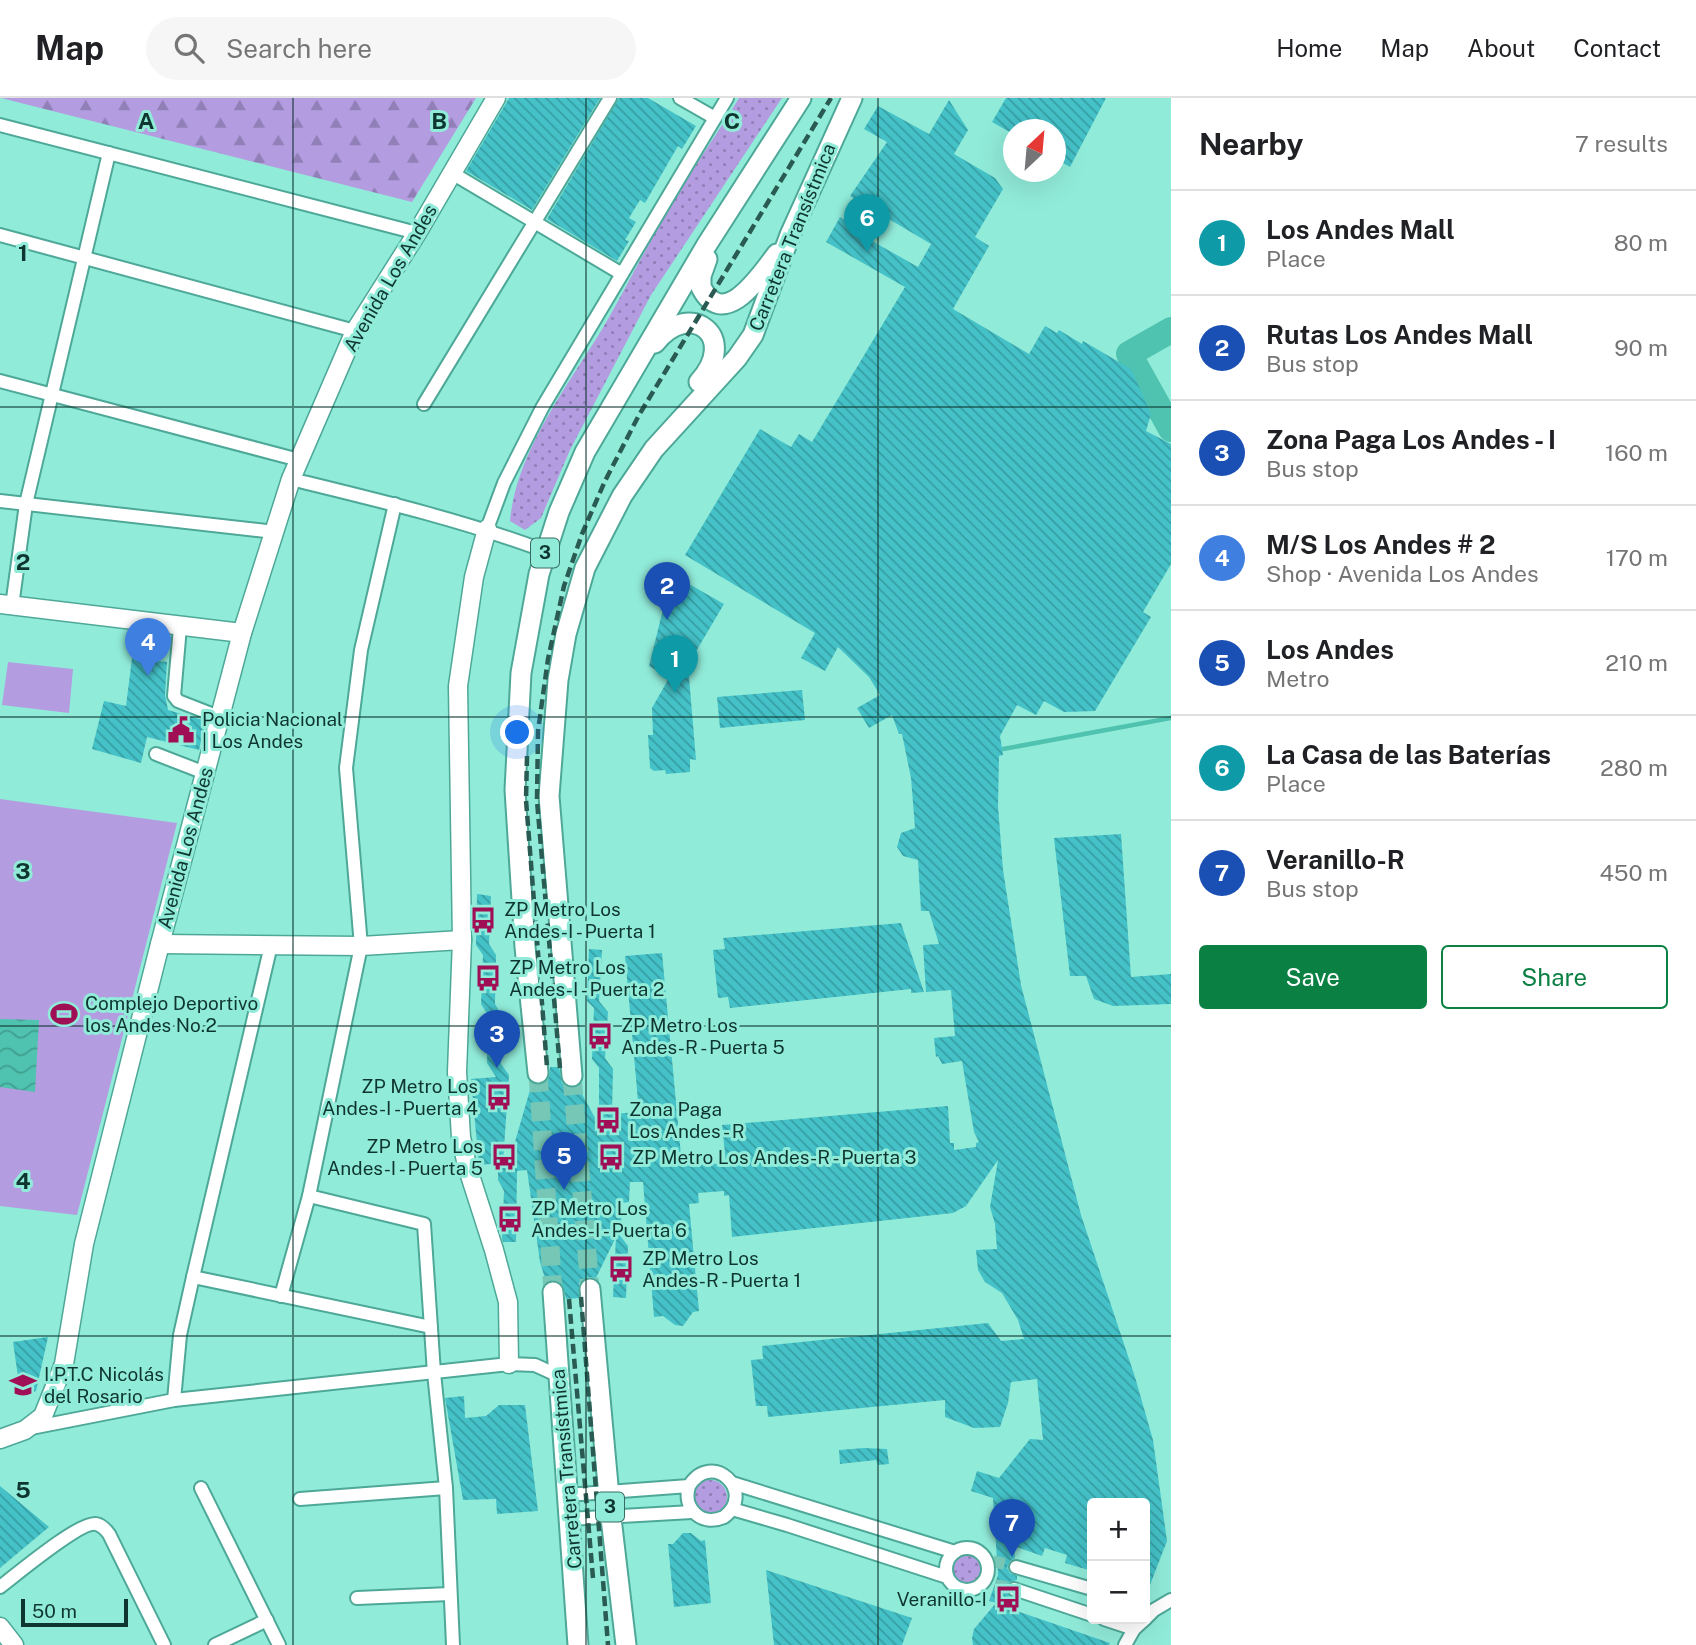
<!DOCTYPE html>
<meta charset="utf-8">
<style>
:root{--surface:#fff;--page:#f6f6f6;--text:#202124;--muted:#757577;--line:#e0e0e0;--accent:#0b8043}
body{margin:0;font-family:"Public Sans",sans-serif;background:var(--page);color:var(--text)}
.controls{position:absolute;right:21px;bottom:21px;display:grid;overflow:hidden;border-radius:7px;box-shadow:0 7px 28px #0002}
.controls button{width:63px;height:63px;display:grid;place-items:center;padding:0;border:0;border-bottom:2px solid var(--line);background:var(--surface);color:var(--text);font:35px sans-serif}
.compass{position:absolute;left:1003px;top:21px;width:63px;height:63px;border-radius:50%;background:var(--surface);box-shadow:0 7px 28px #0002;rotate:26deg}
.scale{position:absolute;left:21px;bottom:18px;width:107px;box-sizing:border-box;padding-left:7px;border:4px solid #0e352f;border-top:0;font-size:19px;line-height:24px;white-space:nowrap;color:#0e352f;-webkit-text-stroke:5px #91ebd9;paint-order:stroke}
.you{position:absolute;left:518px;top:635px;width:24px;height:24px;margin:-18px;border:5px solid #fff;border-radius:50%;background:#1a73e8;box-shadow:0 0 0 10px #1a73e833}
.badge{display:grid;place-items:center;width:46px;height:46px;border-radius:50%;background:var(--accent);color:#fff;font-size:23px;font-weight:700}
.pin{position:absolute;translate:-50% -58px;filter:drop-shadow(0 2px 4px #0008)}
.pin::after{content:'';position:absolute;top:37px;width:24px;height:21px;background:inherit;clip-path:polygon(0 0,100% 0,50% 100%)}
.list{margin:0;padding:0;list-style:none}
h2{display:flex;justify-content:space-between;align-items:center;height:91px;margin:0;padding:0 28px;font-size:30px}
h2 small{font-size:23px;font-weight:400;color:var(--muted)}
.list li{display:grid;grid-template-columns:46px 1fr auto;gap:21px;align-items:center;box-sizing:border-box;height:105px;padding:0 28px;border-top:2px solid var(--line)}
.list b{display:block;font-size:26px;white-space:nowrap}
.list p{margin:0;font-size:23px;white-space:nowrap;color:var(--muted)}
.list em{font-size:23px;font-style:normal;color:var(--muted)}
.actions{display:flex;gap:14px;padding:21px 28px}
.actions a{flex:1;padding:16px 0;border:2px solid var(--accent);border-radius:7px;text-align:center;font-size:24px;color:var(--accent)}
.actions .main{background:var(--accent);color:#fff}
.icon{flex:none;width:38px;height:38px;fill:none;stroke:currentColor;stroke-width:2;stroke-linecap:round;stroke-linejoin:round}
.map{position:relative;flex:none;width:1171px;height:1547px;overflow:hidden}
header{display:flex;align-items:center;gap:42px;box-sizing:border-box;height:98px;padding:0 35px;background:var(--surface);border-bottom:2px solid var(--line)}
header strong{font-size:33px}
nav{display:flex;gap:38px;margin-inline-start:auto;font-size:24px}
.search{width:490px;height:63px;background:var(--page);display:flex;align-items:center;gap:18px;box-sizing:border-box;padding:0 24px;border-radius:38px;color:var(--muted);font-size:26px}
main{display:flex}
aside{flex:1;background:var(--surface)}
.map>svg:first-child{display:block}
.green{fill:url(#green-dots)}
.forest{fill:url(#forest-firs)}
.pitch{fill:#b49ce1}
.water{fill:url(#water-waves)}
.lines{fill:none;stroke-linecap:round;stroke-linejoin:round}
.stream{stroke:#4fc3af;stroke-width:4.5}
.river{stroke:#4fc3af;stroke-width:26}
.building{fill:url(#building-back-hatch)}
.street-tunnel{stroke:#77c7b7;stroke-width:12;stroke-dasharray:12 6;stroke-linecap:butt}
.primary-tunnel{stroke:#77c7b7;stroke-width:19;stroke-dasharray:19 10;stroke-linecap:butt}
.street-casing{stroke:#4ea898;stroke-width:16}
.secondary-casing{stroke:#4ea898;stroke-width:21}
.primary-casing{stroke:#4ea898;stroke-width:23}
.street{stroke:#fff;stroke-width:12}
.secondary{stroke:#fff;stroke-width:18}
.primary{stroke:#fff;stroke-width:19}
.rail{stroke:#2a5b53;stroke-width:4.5;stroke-dasharray:10 5;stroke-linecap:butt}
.grid{fill:none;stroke:#0e352f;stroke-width:2;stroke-opacity:0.55}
.labels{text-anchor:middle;stroke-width:6;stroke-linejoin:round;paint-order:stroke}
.shield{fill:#91ebd9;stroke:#356c62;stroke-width:2}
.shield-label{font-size:18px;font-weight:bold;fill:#0e352f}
.street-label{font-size:19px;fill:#0e352f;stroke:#91ebd9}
.poi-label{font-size:19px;fill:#0e352f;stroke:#91ebd9;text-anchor:start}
.grid-label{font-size:23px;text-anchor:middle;font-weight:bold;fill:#0e352f;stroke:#91ebd9;stroke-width:6;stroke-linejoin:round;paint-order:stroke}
</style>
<header>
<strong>Map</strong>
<div class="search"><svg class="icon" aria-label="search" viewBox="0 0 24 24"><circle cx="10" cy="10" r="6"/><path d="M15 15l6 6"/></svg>Search here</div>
<nav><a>Home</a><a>Map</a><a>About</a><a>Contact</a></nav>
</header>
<main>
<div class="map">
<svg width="1171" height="1547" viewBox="0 0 1171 1547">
<defs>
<pattern id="green-dots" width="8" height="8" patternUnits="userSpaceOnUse" patternTransform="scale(1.75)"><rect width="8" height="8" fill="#b49ce1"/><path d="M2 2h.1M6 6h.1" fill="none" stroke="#9180b7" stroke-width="1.8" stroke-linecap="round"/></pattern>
<pattern id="forest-firs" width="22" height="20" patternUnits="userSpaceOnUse" patternTransform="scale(1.75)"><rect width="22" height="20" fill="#b49ce1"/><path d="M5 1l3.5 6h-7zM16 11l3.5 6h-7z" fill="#9180b7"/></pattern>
<pattern id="water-waves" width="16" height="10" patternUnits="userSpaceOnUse" patternTransform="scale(1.75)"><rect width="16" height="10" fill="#4fc3af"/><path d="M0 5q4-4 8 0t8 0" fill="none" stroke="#409f8f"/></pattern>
<pattern id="building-back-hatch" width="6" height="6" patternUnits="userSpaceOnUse" patternTransform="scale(1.75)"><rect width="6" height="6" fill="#44c2c8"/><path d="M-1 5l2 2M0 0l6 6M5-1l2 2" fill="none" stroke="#379ea3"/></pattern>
</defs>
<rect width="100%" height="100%" fill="#91ebd9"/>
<g class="green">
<path d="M739,0H782L651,197L570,352L541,420L525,432L510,423C516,355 566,290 601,233C628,187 651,139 679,94C698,62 720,32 739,0Z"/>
<circle cx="710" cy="1399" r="17"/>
<circle cx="967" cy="1471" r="16"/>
</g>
<path class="forest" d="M1,0H476L412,104Z"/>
<g class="pitch">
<path d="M8,564L73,571L69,615L2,607Z"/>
<path d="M0,701L177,725L77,1117L0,1108Z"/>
</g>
<path class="water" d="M0,921L39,922L35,994L0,989Z"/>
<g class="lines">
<path class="stream" d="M1003,651L1171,620"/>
<path class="river" d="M1171,232L1129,256L1171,331"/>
</g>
<g class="building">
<path d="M509,0H600L532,112L466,73Z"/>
<path d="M619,0H648L696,28L682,51L678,48L645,105L640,102L629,120L636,124L625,142L629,143L617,163L547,121Z"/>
<path d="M1006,0H1106L1070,69L1055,60V32H1013V36L992,24Z"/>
<path d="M949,2L968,32L954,56L995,80L1003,91L975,139L989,148L953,211L1029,256L1045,228L1057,235L1059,232L1082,246L1083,243L1131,271L1151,316L1146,333L1171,346V466L1143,514L1151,519L1095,613L1064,614L1044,603L1036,617L1017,607L1000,638L1003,657L999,658L998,708L1003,772L1021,887L1081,1117L1135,1279L1153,1342L1167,1443L1145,1500V1405H1092V1473L1065,1465L1067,1457L1045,1450L1042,1458L1014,1448L1015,1460L1010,1463L1007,1470L1010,1475L1017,1478V1482L1009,1484L1005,1492L1012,1499L1008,1510L1110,1545L1109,1547H973L972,1540L974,1531L996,1505L989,1503L998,1477L993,1400L971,1393L977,1373L999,1380L1030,1341L1043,1342L1037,1281L1011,1284L1008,1305L1000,1329L974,1330L945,1319V1302L768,1319L767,1308H756L751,1262L763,1261L762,1248L988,1225L1001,1243L1024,1241L1018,1222L1002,1195L985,1184L978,1172L976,1152L997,1151L995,1126L990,1109L998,1062L966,1108L953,1115L732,1139L729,1097L724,1098V1093L698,1095L699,1105L689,1106L699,1213L693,1214L683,1228L675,1227L663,1218L654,1219L643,1084H630L629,1104L622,1105L621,1129L618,1135L628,1148L626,1200L613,1199L616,1139L596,1180L588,1179L579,1185V1200L566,1201L563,1188L559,1183L553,1182L546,1184L540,1164L527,1072L517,1073L516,1144H503L502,1140L504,1093L498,1082V1067L508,1068L532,985L539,987L545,985L549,979L550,969H559L562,985L567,989H578L599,1027V970L592,961L594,910L587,903L589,851L602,852L599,903L608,914L605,960L613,971L612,1016L639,1014L625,858L662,855L682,1068L726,1065L722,1027L948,1008L950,1045H954V1052L976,1049V1045L979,1044L974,1034L962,963L942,966L938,958L936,959L934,940L955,938L951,892L926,894L923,847L939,846L929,813H921L918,762L903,758L897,749L901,735L915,730L911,680L902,636H899L892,617L869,630L857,610L880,597L869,579L838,549L825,573L801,560L815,535L685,457L760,331L791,349L799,336L812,344L905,189L826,144L840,119L874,138L872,143L918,169L931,146L850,98L887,44L864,31L878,8L929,36Z"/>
<path d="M680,486L687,490L689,486L724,506L688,567L696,662L690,661V674L666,676L665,672L654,673L650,670L648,637H653L652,610L669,580L649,568L667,495Z"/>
<path d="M132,560L167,564L165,597L168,612L206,623L199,652L147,639L141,665L92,651L104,603L126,608Z"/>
<path d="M802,592L805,622L720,630L717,599Z"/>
<path d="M1121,736L1131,879L1171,876V906L1113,908L1094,901L1086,878H1070L1054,740Z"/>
<path d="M477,796L491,798L489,846L496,857L495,906L502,918L501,966L509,977L503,1065L479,1067L471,981L496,979L487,965L488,917L481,906L483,857L476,847Z"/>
<path d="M901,825L924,894L911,895V891L730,910L728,899L718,900L713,852L725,851L723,840Z"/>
<path d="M48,1239L36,1293L21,1300L13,1244Z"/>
<path d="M464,1298L465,1320L486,1318L499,1307H525L538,1413L497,1416L496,1401L463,1402L445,1300Z"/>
<path d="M864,1350L887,1351L889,1366L878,1367L876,1362L840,1366L839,1352Z"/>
<path d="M0,1388L49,1429L0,1470Z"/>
<path d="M683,1435H691L701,1443L705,1442L711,1505L674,1509L668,1446H673Z"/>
<path d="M766,1472L912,1520L902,1547H774Z"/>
</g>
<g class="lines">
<g class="street-tunnel">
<path d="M993,1463L1016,1469"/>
<path d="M995,1487L1014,1491"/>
</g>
<g class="primary-tunnel">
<path d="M538,975L553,1194"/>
<path d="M572,978L590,1191"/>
</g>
<g class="street-casing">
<g id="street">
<path d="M680,0L715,20"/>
<path d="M0,27L417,135"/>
<path d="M452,75L622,176"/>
<path d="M0,137L355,233"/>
<path d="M0,283L299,362"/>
<path d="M424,306L610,0"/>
<path d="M291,381C377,402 462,422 545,453"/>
<path d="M0,403L275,434"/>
<path d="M487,431L504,385L542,310L727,0"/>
<path d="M12,508L26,406L109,55"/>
<path d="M180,529L174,598L178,603L219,619"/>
<path d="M156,656L205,675"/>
<path d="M309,1098L424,1126L434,1275L446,1390L453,1547"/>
<path d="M193,1179L431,1229"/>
<path d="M281,1198L309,1098L361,848L346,670L361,552L395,406"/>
<path d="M174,1302L180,1237L193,1179L271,847"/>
<path d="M31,1330L174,1302L509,1266L535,1267L559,1278"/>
<path d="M732,1385L955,1454"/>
<path d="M201,1390L279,1547"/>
<path d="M567,1397L689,1388C712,1351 757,1394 724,1419C702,1429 682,1411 689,1388"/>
<path d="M300,1401L446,1390"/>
<path d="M732,1411L787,1427L947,1479"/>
<path d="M569,1421L692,1414"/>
<circle cx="967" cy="1471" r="21"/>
<path d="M1016,1469L1092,1491"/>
<path d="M0,1489C16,1477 80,1423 96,1426C102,1427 106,1432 109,1436L164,1547"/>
<path d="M1014,1491L1092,1517"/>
<path d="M357,1500L450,1496"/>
<path d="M1104,1521L1134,1531"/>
<path d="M1145,1521L1154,1512L1171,1502"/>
<path d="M215,1547L267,1522"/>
<path d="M1125,1547L1134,1531L1145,1521"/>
</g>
</g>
<g class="secondary-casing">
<g id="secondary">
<path d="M487,431L474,479L458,588L462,842L457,974L461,1039L467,1068L494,1152L508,1204L509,1266"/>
<path d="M0,506L242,535"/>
<path d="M160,846L361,848L462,842"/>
<path d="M0,1341L25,1332L43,1318L64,1266L84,1146L160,846L242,535L291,381L355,233L417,135L496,0"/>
<path d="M0,1529L14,1547"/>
</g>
</g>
<g class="primary-casing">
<g id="primary">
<path d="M707,161L701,178V189C724,235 762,175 777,156"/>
<path d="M655,245C690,200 740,239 699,284"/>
<path d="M538,975L525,849L515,692L521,575L539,476L559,414L585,354L706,148L801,0"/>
<path d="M572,978L549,698L558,582L566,536L585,470L622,398L654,351L737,260L753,237L790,137L852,0"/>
<path d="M590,1191L611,1420L626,1547"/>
<path d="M553,1194L578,1547"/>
</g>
</g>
<use href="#street" class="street"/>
<use href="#secondary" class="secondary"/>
<use href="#primary" class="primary"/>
<g class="rail">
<path d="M527,658L526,702L547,969"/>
<path d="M560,970L537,703L538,633L548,561L564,488L582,436L605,383L639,317L831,0"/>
<path d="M581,1199L608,1547"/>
<path d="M569,1201L593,1480"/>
</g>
</g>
<path class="grid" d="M293,0V1547M586,0V1547M878,0V1547M0,309H1171M0,619H1171M0,928H1171M0,1238H1171"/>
<defs>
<g id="civic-bare" transform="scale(2.1)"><path d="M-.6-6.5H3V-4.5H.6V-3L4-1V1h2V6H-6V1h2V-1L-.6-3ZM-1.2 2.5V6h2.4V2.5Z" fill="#a00e55" stroke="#91ebd9" stroke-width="2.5" paint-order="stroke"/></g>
<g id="bus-bare" transform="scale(2.1)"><path d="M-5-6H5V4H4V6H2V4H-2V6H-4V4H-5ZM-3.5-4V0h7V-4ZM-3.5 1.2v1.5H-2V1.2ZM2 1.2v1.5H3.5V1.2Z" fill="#a00e55" stroke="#91ebd9" stroke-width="2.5" paint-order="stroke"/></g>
<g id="stadium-bare" transform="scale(2.1)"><path d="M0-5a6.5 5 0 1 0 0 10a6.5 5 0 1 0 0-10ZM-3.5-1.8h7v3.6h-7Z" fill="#a00e55" stroke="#91ebd9" stroke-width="2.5" paint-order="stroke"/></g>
<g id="school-bare" transform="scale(2.1)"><path d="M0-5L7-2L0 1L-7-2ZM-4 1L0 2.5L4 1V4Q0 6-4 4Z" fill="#a00e55" stroke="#91ebd9" stroke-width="2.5" paint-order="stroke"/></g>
</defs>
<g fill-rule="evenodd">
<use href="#civic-bare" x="181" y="632"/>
<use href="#bus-bare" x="483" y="822"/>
<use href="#bus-bare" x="488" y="880"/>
<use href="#stadium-bare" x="64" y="916"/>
<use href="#bus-bare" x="600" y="938"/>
<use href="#bus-bare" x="499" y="999"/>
<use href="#bus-bare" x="608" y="1022"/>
<use href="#bus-bare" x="504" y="1059"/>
<use href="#bus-bare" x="611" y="1059"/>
<use href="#bus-bare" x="510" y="1121"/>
<use href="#bus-bare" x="621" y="1171"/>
<use href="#school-bare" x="23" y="1287"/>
<use href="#bus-bare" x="1008" y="1501"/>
</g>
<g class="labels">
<g class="shield">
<rect x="531" y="440.5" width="28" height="29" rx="5"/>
<rect x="596" y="1394.5" width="28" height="29" rx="5"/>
</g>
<g class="shield-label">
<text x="545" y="461">3</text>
<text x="610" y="1415">3</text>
</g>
<g class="street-label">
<text transform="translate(792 139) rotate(-68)" y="7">Carretera Transístmica</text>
<text transform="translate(390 180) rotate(-60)" y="7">Avenida Los Andes</text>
<text transform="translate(185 750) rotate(-75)" y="7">Avenida Los Andes</text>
<text transform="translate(566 1371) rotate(-95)" y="7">Carretera Transístmica</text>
</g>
<g class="poi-label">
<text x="202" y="628">Policia Nacional<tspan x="202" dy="22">| Los Andes</tspan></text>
<text x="504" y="818">ZP Metro Los<tspan x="504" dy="22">Andes-I - Puerta 1</tspan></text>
<text x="509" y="876">ZP Metro Los<tspan x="509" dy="22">Andes-I - Puerta 2</tspan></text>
<text x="85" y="912">Complejo Deportivo<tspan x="85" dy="22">los Andes No.2</tspan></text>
<text x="621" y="934">ZP Metro Los<tspan x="621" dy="22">Andes-R - Puerta 5</tspan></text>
<text x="478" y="995" text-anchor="end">ZP Metro Los<tspan x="478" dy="22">Andes-I - Puerta 4</tspan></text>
<text x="629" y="1018">Zona Paga<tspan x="629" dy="22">Los Andes - R</tspan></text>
<text x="483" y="1055" text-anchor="end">ZP Metro Los<tspan x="483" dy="22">Andes-I - Puerta 5</tspan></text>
<text x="632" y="1066">ZP Metro Los Andes-R - Puerta 3</text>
<text x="531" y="1117">ZP Metro Los<tspan x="531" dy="22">Andes-I - Puerta 6</tspan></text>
<text x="642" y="1167">ZP Metro Los<tspan x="642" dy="22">Andes-R - Puerta 1</tspan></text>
<text x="44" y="1283">I.P.T.C Nicolás<tspan x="44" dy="22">del Rosario</tspan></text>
<text x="987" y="1508" text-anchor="end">Veranillo-I</text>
</g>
</g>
<g class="grid-label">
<text x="146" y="31">A</text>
<text x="439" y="31">B</text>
<text x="732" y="31">C</text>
<text x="23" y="163">1</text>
<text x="23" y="472">2</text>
<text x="23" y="781">3</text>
<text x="23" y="1091">4</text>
<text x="23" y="1400">5</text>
</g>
</svg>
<div class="controls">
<button>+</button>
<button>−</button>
</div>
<svg class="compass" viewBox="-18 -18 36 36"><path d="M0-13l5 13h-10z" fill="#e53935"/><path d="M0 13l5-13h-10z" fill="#757577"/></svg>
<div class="scale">50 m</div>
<div class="you"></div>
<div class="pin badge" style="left:675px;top:595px;background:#0f9aa8">1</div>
<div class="pin badge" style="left:667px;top:522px;background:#1a4fb4">2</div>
<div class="pin badge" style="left:497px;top:970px;background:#1a4fb4">3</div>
<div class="pin badge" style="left:148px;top:578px;background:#3f7fe0">4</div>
<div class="pin badge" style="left:564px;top:1092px;background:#1a4fb4">5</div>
<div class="pin badge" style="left:867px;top:154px;background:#0f9aa8">6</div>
<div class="pin badge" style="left:1012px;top:1459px;background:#1a4fb4">7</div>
</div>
<aside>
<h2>Nearby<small>7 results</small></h2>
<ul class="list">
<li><span class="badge" style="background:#0f9aa8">1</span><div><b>Los Andes Mall</b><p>Place</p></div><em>80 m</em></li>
<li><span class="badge" style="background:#1a4fb4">2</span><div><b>Rutas Los Andes Mall</b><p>Bus stop</p></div><em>90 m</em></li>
<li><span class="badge" style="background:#1a4fb4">3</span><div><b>Zona Paga Los Andes - I</b><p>Bus stop</p></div><em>160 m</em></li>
<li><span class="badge" style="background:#3f7fe0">4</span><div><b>M/S Los Andes # 2</b><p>Shop · Avenida Los Andes</p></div><em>170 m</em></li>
<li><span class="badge" style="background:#1a4fb4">5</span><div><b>Los Andes</b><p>Metro</p></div><em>210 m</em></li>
<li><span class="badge" style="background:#0f9aa8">6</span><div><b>La Casa de las Baterías</b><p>Place</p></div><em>280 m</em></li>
<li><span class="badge" style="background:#1a4fb4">7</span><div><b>Veranillo-R</b><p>Bus stop</p></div><em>450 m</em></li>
</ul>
<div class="actions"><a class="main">Save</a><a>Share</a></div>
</aside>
</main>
